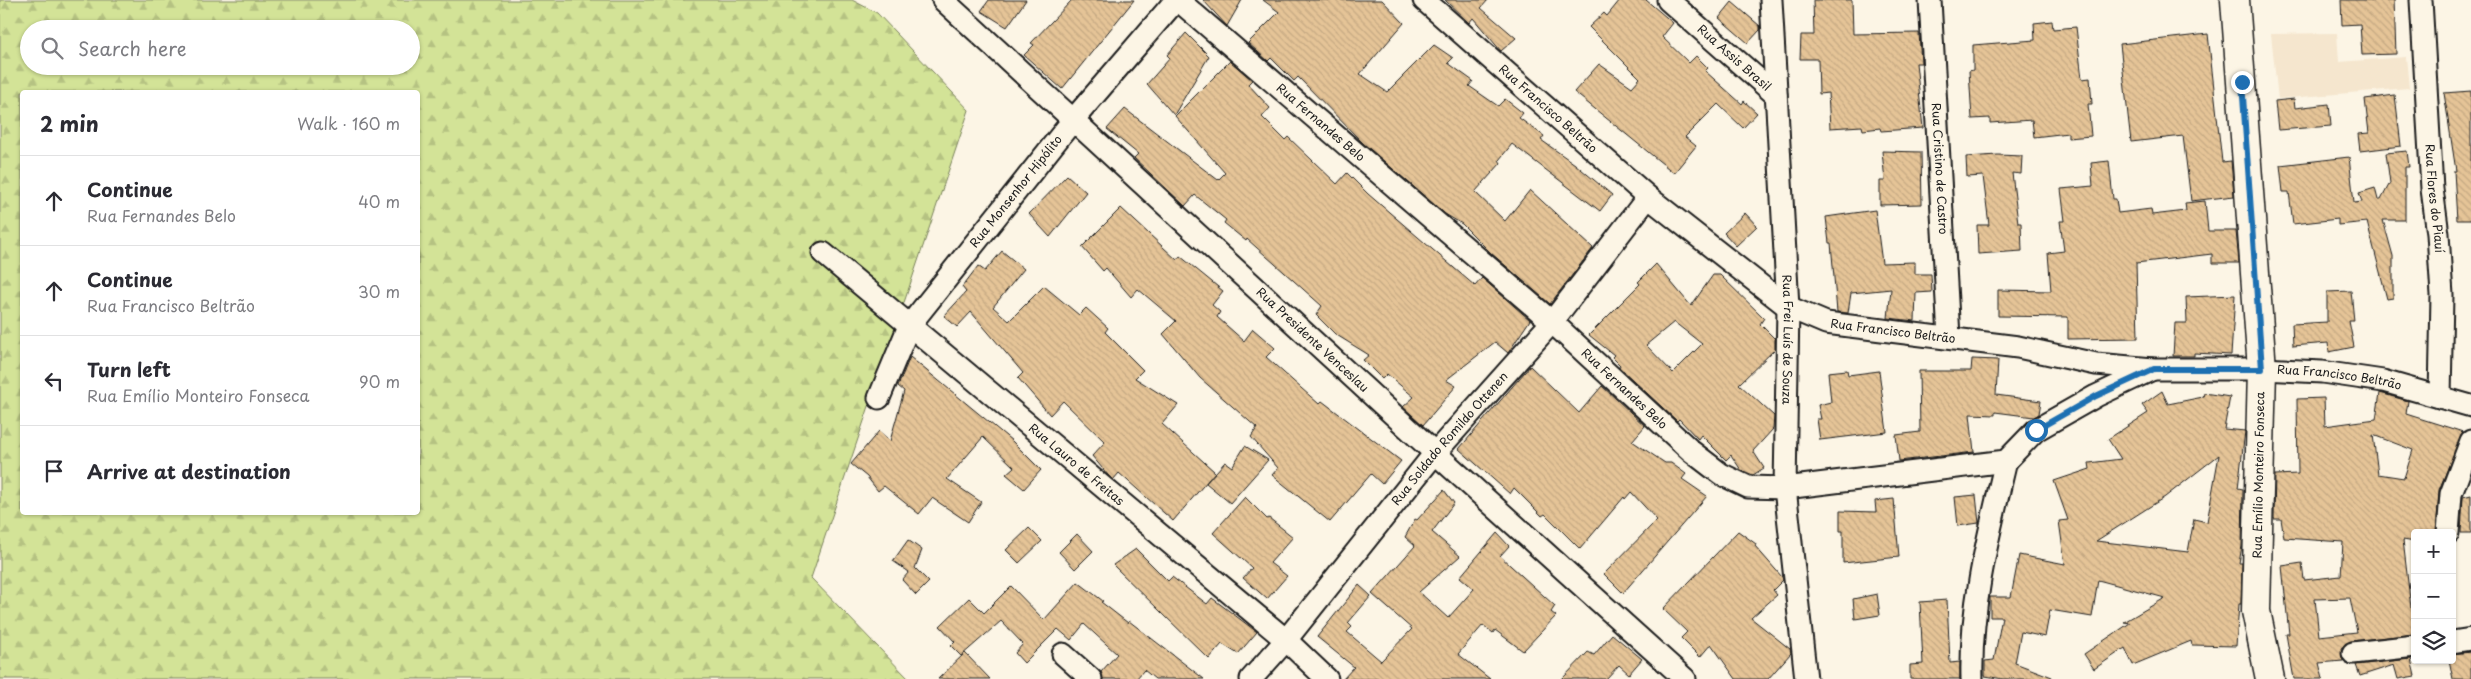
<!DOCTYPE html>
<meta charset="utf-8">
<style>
:root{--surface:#fff;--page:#f7f7f7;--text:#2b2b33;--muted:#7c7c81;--line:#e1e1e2}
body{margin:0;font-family:"Playpen Sans",sans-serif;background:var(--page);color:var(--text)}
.controls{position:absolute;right:15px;bottom:15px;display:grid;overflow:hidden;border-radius:5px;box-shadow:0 1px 4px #0004}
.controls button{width:45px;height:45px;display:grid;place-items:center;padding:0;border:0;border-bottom:1px solid var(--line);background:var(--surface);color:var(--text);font:25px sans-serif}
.stop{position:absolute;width:15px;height:15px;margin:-11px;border:4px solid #1f6fb2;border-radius:50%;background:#fff}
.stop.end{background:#1f6fb2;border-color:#fff;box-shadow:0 1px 5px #0008}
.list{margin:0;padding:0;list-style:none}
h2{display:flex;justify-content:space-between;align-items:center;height:65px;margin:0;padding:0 20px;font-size:21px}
h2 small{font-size:16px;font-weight:400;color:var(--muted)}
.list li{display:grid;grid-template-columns:32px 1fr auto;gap:15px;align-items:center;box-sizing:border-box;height:90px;padding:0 20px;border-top:1px solid var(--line)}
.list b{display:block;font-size:19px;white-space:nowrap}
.list p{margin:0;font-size:16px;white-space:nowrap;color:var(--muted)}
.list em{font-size:16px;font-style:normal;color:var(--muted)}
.icon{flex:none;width:28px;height:28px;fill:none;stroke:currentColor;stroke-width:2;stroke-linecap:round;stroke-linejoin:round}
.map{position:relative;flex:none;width:2471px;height:679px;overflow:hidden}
.search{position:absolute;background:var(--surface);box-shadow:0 1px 4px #0004;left:20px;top:20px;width:400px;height:55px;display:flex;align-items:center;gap:12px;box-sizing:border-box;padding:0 18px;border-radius:28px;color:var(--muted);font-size:19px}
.panel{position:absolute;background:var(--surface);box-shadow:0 1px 4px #0004;left:20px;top:90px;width:400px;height:425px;border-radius:5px}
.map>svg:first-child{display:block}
.built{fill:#f5e6ce}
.forest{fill:url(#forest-firs);stroke:#78805a;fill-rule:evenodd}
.building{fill:url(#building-back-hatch);stroke:#1c1c1c;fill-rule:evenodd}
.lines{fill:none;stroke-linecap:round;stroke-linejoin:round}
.minor-casing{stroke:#1c1c1c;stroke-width:25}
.secondary-casing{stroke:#1c1c1c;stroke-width:31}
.minor{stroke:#fcf5e5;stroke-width:21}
.secondary{stroke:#fcf5e5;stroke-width:28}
.route{stroke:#1f6fb2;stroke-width:6}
.labels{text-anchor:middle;stroke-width:4;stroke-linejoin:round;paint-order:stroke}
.street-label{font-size:12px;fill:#1c1c1c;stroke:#fcf5e5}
</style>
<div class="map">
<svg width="2471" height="679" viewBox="0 0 2471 679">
<defs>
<pattern id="forest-firs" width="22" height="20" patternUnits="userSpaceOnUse" patternTransform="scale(1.25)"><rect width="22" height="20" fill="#d3e397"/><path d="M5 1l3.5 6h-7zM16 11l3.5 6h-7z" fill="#b5c282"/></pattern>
<pattern id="building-back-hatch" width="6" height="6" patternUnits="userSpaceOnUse" patternTransform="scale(1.25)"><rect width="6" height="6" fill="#e5c497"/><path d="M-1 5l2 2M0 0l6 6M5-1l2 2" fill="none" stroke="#c4a882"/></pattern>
</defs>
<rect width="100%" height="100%" fill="#fcf5e5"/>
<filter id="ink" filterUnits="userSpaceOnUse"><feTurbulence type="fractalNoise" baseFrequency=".02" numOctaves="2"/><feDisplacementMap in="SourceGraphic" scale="10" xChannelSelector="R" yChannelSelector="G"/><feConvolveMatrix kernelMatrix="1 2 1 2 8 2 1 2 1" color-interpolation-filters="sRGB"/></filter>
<g filter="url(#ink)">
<path class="built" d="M2337,33L2339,62L2406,57L2409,88L2278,99L2271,34Z"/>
<path class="forest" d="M0,0H852L877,13L969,110L811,578L909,679H0ZM29,29H411V66H29ZM22,92H418V512H22Z"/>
<g class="building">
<path d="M989,0H1026L1007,27L981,11Z"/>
<path d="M1072,0H1134L1062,89L1024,55L1034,45L1031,43Z"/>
<path d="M1203,0H1242L1227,26Z"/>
<path d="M1263,0H1382L1404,23L1360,74L1387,92L1434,45L1453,58L1448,63L1473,81L1469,86L1498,106L1505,99L1523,113L1519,118L1544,136L1541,140L1575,164L1612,195L1600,211L1512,144L1499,160L1501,163L1475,192L1505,221L1530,190L1593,248L1550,304L1491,253L1462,224L1445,214L1364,144L1298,77L1294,81L1271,58L1268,61L1248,43L1279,12Z"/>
<path d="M1445,0H1488L1481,8L1516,38L1501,51L1473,18L1469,23Z"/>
<path d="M1620,0H1646L1673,23L1662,37L1689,63L1696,56L1708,68L1705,71L1742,104L1744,101L1757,113L1743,128L1718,104L1685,137L1696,146L1674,173L1574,92L1599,64L1632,87L1640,78L1589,27L1604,13L1607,16Z"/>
<path d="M1813,0H1852L1853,34L1919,33L1921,63H1916L1923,128L1881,131L1880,128L1863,130L1862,126L1830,128L1828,93L1819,94L1818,59H1800L1801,35H1814Z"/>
<path d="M2341,0H2394L2396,54L2362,55L2360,24L2342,25Z"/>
<path d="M1732,2L1760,26V30L1748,43L1719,18Z"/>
<path d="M2052,21L2053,29L2076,27L2082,79L2090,78L2092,104H2088L2091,136L2068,138V133L2034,137L2032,120L1990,123V118L1972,119L1969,71L1973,70V45L2035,40L2034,23Z"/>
<path d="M1186,33L1209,56L1174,115L1147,84L1170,58L1167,55Z"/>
<path d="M2208,34L2222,162L2231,161L2234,196L2191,201L2183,136L2131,142L2120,44Z"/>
<path d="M1230,61L1252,80L1248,84L1270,108L1262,117L1285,140L1288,137L1337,184L1347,173L1368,194L1475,286L1482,278L1530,320L1508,353L1495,342L1446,380L1456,386L1423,425L1403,407L1414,397L1387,374L1382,379L1363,360L1369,355L1335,334L1316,315L1322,306L1247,239L1246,241L1224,223L1226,220L1195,195L1185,206L1134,158L1138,154L1107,129L1125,109L1218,180L1225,173L1175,116Z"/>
<path d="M2471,91V220H2457L2454,171H2456L2444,93Z"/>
<path d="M2395,95L2401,146L2360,151L2358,134L2369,133L2365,99Z"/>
<path d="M2294,99L2295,108L2329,104L2331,126L2278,130L2275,101Z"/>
<path d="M1882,151L1921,152L1922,204L1880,205V181H1885Z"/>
<path d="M2407,151L2409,167H2405V220H2383L2393,256V298L2387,299L2367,222L2338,225V219L2293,224L2289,192H2283L2280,165L2349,157L2354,203L2362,202L2359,193L2375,188L2378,200H2381L2390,183L2386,153Z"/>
<path d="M1998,155L2022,156L2021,174L2012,173L2018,223H2021L2022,251L1978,254L1977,225H1989L1983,176L1967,177L1966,157Z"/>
<path d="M2109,161L2113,199H2116L2118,213L2151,209L2152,215L2186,211L2185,203L2205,201L2208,231H2236L2239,263H2212V254L2136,263L2138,338L2068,339V317L1998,316V290L2051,291L2048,253L2064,251L2060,221H2065L2061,189L2093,186L2091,163Z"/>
<path d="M1067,175L1086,192L1050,237L1029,214Z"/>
<path d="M1121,208L1177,260L1180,256L1223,291L1212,305L1220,312L1217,317L1244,341L1253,329L1275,348L1266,357L1319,404L1322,401L1401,461L1382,484L1371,474L1330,522L1272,475L1278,468L1251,437L1257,428L1200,378L1163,334L1176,321L1138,289L1131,297L1106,268L1103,271L1082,247Z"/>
<path d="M1875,210L1882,263L1915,262V274H1931L1932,292L1916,293L1915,321L1888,318L1891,289L1851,293L1848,313L1837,312L1831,243H1829L1826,217Z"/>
<path d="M1745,213L1757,226L1736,246L1724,233Z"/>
<path d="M1002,251L1024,269L993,307L1009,321L1044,286L1079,315L1086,308L1108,328L1105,332L1143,370L1135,378L1178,405L1162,424L1215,472L1173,521L1119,473L1113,480L1108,475L1092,456L1105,442L1063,401L1050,415L1018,378L1023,373L971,312L957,327L944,316L966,292L962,287L978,266L985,271Z"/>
<path d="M1656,264L1691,306L1713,275H1720L1764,318L1760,324L1775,339V349L1739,384L1774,416L1773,429L1753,451L1764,468L1753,475L1741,470L1731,455L1726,460L1701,435L1698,439L1679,419L1677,421L1619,367L1620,365L1612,357L1614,355L1589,335L1640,284L1638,282ZM1674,322L1702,344L1673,373L1646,345Z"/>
<path d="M2351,291L2354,321H2349L2354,347L2329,352L2328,343L2293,346L2292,324L2327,322V292Z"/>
<path d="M2235,295L2231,355L2194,353V356H2173L2175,323H2187L2186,297Z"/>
<path d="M910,357L1012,441L1041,470L1024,489L1006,474L1014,467L983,437L947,479L981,502L968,522L932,498L919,514L884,486L878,491L867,477L851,464L879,431L890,441L904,391L898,386Z"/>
<path d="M1972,359L1998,360L1996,395L2041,401L2039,414L2034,417L1995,412V415L1970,414L1974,452L1899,461L1896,435L1920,432L1919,371H1971Z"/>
<path d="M1530,366L1579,413L1602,386L1645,426L1632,441L1665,463H1671L1686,474L1682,479L1707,496L1623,593L1604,574L1657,520L1631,492L1625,499L1624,497L1580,549L1545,514L1542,516L1514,488L1510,494L1459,449Z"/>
<path d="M1847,370L1848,375L1879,371L1887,432L1820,440L1817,419H1821L1818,405L1831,402L1828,372Z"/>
<path d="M2162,391L2168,404L2203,397L2204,393L2230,397L2224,429L2245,431L2238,488L2243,489L2242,546L2239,563H2242L2241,604H2239L2236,646L2192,645L2191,641L2133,665L2125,648L2094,669L2084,654L2130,623L2124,622L2165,598L2098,580L2092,617L2050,610L2045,637L2021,632L2015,663L2052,677V679H2003L1985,676V661L1994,660L2002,617H1990V597H2011L2019,555L2065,564L2059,521L2068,520L2054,481L2090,469L2089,463L2121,459L2108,439L2148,413L2142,405ZM2219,455L2207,522L2194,519L2188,552L2096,541L2165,497Z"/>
<path d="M2380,393L2408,401L2406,414L2463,432L2439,490L2436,533H2415V542L2403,540L2411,608H2413L2415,634L2351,641L2341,648L2343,661L2319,663L2323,679H2294L2286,634H2289L2282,566L2302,563L2304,580L2341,576L2343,542L2284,538L2281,519H2274L2275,475L2298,474L2297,399L2324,398L2325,426L2376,419ZM2373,435L2413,450L2404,478L2378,474ZM2350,598L2357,632L2319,636L2315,599Z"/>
<path d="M1245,446L1268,460L1230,503L1206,483L1225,462L1232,467Z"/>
<path d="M1444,490L1454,503L1432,532L1460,556L1419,592L1448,618L1474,589L1460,577L1497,533L1509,546L1500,556L1555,606L1551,612L1556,616L1523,651L1495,630L1493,633L1483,625L1458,654L1490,679H1343L1354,667L1317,637L1359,585L1371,596L1348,623L1352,627L1347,632L1381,661L1412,629L1372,594L1415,546L1405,537L1415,519L1417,520Z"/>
<path d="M1976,495L1979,523L1958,526L1955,497Z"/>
<path d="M2471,495V533H2461L2463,497Z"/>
<path d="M1245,497L1267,519L1269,518L1293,537L1270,563L1287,576L1267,599L1243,578L1252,568L1213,533Z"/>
<path d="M1894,499L1899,557L1843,563V531H1840V511L1876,512L1875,501Z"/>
<path d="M1029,528L1042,541L1019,563L1006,550Z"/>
<path d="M1738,531L1756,544L1755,546L1782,577L1783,580L1773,590L1777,595L1751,618L1790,649L1791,653L1768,679H1736L1711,644L1700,657L1681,638L1687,632L1663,609Z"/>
<path d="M1077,534L1093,551L1075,569L1059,552Z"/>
<path d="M908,540L922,550L915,568L929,582L916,595L902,580L909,572L893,561Z"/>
<path d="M1136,549L1168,581L1172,577L1207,604L1212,598L1257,632L1238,654L1222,644L1209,659L1113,565Z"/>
<path d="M1078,582L1103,601L1101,602L1128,623L1129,621L1204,679H1155L1144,670L1136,679H1103L1101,672L1117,654L1084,624L1071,640L1058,629L1024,663L1015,653L1023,644L1001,621L961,656L951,646L955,642L940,626L969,598L984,613L1011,586L1044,620Z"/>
<path d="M1877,594L1880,615L1855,619L1853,599Z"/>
<path d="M1947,600L1950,663L1960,662V679H1910V665L1923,664L1920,602Z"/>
<path d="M1612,634L1642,659L1629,674L1619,665L1606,679H1562L1588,652L1594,655Z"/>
<path d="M2471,652V679H2453L2449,660H2452V654Z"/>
<path d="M965,653L990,679H938Z"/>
<path d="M2411,659L2415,676L2398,679L2394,665L2360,676L2356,665Z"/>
</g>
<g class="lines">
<g class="minor-casing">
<g id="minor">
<path id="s1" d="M943,0L1435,453L1685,679"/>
<path id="s2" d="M1178,0L1552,322L1691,451L1721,474L1748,487L1785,488L2006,461L2036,430L2096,396L2153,369"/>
<path id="s3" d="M1424,0L1648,197L1788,307L1826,323L2018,347L2096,364L2153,369H2262L2322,372L2383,381L2471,406"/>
<path id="s4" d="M1668,0L1776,95"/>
<path id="s5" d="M1771,0L1788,307L1785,488L1806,679"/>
<path id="s6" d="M1930,0L1949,337"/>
<path id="s7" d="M2421,0L2432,189L2438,234L2442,295L2440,397"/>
<path id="s8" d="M823,253L1286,640L1327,679"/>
<path id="s9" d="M879,398L909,326L1073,120L1176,0"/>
<path d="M2448,533L2451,494L2471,441"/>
<path d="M2452,642L2471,639"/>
<path d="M2353,653L2415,646"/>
<path d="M1063,654L1091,679"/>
<path id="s10" d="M1251,679L1286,640L1435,453L1552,322L1648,197"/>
<path d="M1972,679C1970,605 1989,533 2006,461"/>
</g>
</g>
<g class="secondary-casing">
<path id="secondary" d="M2235,0L2262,369L2256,611L2270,679"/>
</g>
<use href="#minor" class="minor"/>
<use href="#secondary" class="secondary"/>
</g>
</g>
<g class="lines" filter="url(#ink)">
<path class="route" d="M2036,430L2096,396L2154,369H2262L2242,82"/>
</g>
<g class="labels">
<g class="street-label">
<text dy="4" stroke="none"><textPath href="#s4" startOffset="88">Rua Assis Brasil</textPath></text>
<text dy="4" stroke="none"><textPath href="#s3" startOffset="165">Rua Francisco Beltrão</textPath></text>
<text dy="4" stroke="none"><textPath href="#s2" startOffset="188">Rua Fernandes Belo</textPath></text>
<text dy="4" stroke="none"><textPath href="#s6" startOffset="169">Rua Cristino de Castro</textPath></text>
<text dy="4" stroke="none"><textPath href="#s9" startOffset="250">Rua Monsenhor Hipólito</textPath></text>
<text dy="4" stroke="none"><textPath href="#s7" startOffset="199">Rua Flores do Piauí</textPath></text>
<text dy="4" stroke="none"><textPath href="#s3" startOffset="585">Rua Francisco Beltrão</textPath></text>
<text dy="4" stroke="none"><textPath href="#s5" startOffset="340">Rua Frei Luís de Souza</textPath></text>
<text dy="4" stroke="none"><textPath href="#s1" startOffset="502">Rua Presidente Venceslau</textPath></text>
<text dy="4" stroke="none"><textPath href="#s3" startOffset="1035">Rua Francisco Beltrão</textPath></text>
<text dy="4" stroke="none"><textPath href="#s2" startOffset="592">Rua Fernandes Belo</textPath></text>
<text dy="4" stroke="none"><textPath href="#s10" startOffset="312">Rua Soldado Romildo Ottenen</textPath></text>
<text dy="4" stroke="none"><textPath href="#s8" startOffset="330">Rua Lauro de Freitas</textPath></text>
<text transform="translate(2259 475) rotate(-89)" y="4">Rua Emílio Monteiro Fonseca</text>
</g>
</g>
</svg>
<div class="controls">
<button>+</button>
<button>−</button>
<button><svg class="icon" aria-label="layers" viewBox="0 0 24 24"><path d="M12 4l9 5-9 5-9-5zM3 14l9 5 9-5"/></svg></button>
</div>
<div class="stop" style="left:2036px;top:430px"></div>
<div class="stop end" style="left:2242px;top:82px"></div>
<div class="search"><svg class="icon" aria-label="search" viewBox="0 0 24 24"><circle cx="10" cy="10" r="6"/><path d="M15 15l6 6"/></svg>Search here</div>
<section class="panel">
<h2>2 min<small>Walk · 160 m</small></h2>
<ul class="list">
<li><svg class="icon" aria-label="ahead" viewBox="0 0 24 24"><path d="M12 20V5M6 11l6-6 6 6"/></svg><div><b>Continue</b><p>Rua Fernandes Belo</p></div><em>40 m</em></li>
<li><svg class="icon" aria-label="ahead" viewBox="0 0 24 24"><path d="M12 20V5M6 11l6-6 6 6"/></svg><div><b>Continue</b><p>Rua Francisco Beltrão</p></div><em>30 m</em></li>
<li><svg class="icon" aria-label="left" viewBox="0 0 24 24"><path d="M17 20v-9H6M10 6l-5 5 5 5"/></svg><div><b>Turn left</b><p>Rua Emílio Monteiro Fonseca</p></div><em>90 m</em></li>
<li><svg class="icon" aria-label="arrive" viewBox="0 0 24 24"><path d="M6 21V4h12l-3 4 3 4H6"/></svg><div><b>Arrive at destination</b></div></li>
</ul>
</section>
</div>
